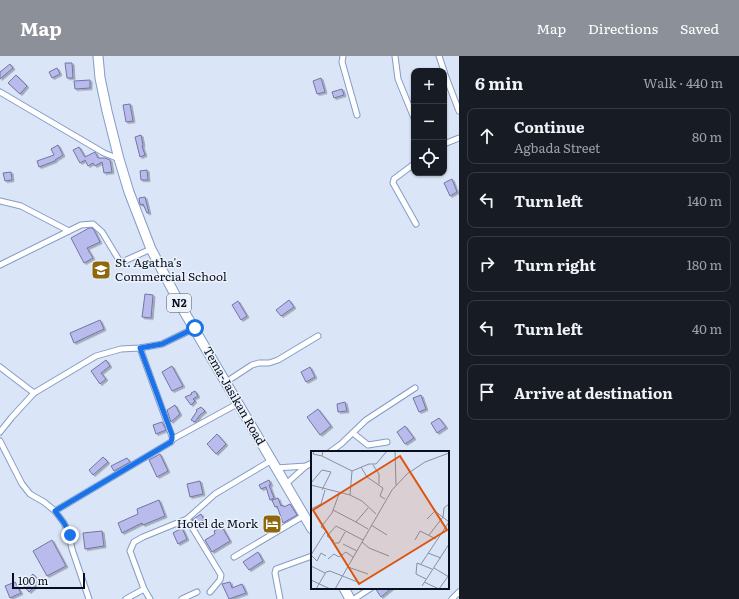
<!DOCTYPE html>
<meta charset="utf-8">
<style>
:root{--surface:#171b24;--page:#20242c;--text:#f1f3f6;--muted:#9ea1a6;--line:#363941;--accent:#8c9099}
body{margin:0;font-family:Literata,serif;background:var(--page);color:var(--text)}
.controls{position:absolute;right:12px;top:12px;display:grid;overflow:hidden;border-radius:8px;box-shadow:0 1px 3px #0004}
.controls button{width:36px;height:36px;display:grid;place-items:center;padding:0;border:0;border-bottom:1px solid var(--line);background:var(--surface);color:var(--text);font:20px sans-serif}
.scale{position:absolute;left:12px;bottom:10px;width:73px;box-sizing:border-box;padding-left:4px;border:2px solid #08101f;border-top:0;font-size:11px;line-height:14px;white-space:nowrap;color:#08101f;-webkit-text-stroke:3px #ecf2fb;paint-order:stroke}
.stop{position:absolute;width:12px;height:12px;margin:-9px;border:3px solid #1a73e8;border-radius:50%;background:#fff}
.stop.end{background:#1a73e8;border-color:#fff;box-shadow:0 1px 4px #0008}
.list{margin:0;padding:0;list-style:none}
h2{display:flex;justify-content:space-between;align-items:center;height:52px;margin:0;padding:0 16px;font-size:17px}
h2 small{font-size:13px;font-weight:400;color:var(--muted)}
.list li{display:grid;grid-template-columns:26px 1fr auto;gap:12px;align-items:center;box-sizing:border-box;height:56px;margin:0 8px 8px;padding:0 8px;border:1px solid var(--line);border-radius:8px}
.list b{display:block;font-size:15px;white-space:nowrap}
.list p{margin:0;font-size:13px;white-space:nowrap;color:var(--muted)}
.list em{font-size:13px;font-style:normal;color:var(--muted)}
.icon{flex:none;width:22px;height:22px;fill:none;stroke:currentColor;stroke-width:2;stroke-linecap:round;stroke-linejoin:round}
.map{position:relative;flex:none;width:459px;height:543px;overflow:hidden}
header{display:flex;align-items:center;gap:24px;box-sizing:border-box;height:56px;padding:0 20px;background:var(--accent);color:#fff}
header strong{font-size:19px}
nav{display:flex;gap:22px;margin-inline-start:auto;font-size:14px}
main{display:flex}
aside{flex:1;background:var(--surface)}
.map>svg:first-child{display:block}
.building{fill:#b8bbec;stroke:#7375a3;filter:url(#shadow)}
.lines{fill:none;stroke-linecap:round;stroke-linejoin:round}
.street-casing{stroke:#849cc7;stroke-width:7}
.highway-casing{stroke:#849cc7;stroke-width:11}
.street{stroke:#fff;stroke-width:5}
.highway{stroke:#fff;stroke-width:9}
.route{stroke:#1a73e8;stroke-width:5}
.labels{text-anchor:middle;stroke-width:3;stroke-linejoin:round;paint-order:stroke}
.shield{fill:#ecf2fb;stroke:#4c5461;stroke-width:1}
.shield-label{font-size:11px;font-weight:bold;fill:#08101f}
.poi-label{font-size:12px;fill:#08101f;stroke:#ecf2fb;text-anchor:start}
.street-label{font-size:12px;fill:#08101f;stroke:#ecf2fb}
.inset-road{fill:none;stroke:#8690a1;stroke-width:1}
.view{fill:#dd550d;fill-opacity:0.15;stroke:#dd550d;stroke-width:2}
.inset-edge{fill:none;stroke:#08101f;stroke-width:2}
</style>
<header>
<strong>Map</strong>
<nav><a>Map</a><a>Directions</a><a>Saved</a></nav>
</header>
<main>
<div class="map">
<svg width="459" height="543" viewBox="0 0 459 543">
<defs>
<filter id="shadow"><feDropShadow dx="2" dy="1.5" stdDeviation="0" flood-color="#0004"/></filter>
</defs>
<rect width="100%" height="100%" fill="#dae5f7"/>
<g class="building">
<path d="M65,7H72L73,22H67Z"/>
<path d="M10,8L13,12L0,23V16Z"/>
<path d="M57,12L60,18L52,22L49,16Z"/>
<path d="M16,19L27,30L20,38L8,27Z"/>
<path d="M321,22L325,36L317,38L313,25Z"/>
<path d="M90,24V32L75,33L74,25Z"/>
<path d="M342,33L344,39L334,42L332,36Z"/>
<path d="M130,48L133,65L126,66L123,49Z"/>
<path d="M141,79L143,89L142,90L145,99L140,101L135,81Z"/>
<path d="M58,89L63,99L55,104V105L39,111L37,105L54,99L51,93Z"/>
<path d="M79,91L85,101L95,96L98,102H105L110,104L112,116L104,117L102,106L95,110L93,107L88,110L85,104L80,107L73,94Z"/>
<path d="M147,114L148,124H141L140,115Z"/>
<path d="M11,116L12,124L5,125L3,117Z"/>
<path d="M452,123L457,136L450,140L444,127Z"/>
<path d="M145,141L149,157H147L143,148L140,149L139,142Z"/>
<path d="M89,172H92L94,174L100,186L87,192L93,202L84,207L71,182Z"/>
<path d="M145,238L153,239L151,262L142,261Z"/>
<path d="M289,244L294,251L281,260L276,254Z"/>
<path d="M238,245L247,260L241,264L232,249Z"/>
<path d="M100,264L104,273L74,287L70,277Z"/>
<path d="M106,304L110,310L101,317L106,323L100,328L91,315Z"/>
<path d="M172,310L183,330L172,335L162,316Z"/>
<path d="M310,311L315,321L306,326L301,316Z"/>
<path d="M195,335L198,340L193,343L195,345L191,349L185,341L192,338L191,337Z"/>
<path d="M421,339L426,353L419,356L413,342Z"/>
<path d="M345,346L347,355L338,356L337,348Z"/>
<path d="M175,349L180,358L171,366L167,354Z"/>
<path d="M201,351L205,355L200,359L195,366L191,364L197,355L196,354Z"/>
<path d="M318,353L331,370L320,379L307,361Z"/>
<path d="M439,362L446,371L437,377L431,367Z"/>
<path d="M162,366L166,374L156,378L153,369Z"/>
<path d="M405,370L414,382L405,388L397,376Z"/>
<path d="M217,378L226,388L216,398L207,388Z"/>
<path d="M160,398L168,415L157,421L149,404Z"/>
<path d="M103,401L108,406L93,419L89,414Z"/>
<path d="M127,402L130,406L114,415L111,410Z"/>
<path d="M269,424L271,429H269L274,442L270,444L266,431L261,433L259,429Z"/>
<path d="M200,425L203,438L190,441L187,428Z"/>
<path d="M278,442L281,450L283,449L284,451L290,448L297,459L283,467L277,450L275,451L272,444Z"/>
<path d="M159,444L165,460L143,469L142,467L122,477L118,467L138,458L137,453Z"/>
<path d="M201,458L204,464L195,468L192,464Z"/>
<path d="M222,471L230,485L212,496L205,484L215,478L214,475Z"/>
<path d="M182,472L187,483L178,488L173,477Z"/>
<path d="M102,475L104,490L85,493L83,477Z"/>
<path d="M52,484L66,510L47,520L33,495Z"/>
<path d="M258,496L263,505L249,514L243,506Z"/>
<path d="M33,518L40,526L29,536L22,528Z"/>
<path d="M15,526L21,537L10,542L5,530Z"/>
<path d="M230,526L232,532L242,528L246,537L229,543L222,528Z"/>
<path d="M375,532H392L381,541Z"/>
</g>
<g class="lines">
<g class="street-casing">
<g id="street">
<path d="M343,0L342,6L357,59"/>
<path d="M395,0L398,23L414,62"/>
<path d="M439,0L444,15"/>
<path d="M444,16L459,55"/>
<path d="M0,36L104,97L119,103"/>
<path d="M444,88L459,82"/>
<path d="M414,108L394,123L393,127L416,168"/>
<path d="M0,145L21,150L69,175"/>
<path d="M0,209L81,169L93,168L102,176L119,204L122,206L151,193"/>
<path d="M0,311L34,337"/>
<path d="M226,326L252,309L259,307H269L278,304L318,280"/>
<path d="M0,376L12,361L34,337L96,300L121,293L140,292L162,288L195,272"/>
<path d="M353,377L368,389L387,386"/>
<path d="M173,383L237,348"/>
<path d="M0,385L22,428L30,438L44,446L55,455L64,467L69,479L72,493L89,543"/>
<path d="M330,396L341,388L366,364L415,332"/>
<path d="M276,412L306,410L312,407"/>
<path d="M286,428L306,410"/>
<path d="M55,455L171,386L173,383L140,292"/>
<path d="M187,463L221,519L220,524L210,536"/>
<path d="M234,501L305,459"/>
<path d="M126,543L144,533"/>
<path d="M150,543L144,533L130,495L134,486L143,481L187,463L215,438L272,404"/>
<path d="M182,543L197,536"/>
<path d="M280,543L275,517L276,513L312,500"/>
<path d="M354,543L371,532"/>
<path d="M452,543L459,536"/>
</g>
</g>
<g class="highway-casing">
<g id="highway">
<path d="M98,0L100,22L107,55L119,103L129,136L151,193L182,252L312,473"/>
<path d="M344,532L350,543"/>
</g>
</g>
<use href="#street" class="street"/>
<use href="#highway" class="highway"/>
</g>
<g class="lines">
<path class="route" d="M70,479L64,467L55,455L171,386L172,383V379L140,292L162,288L195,272"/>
</g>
<defs>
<g id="school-square" transform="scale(1)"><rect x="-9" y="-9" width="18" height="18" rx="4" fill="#8f680d" stroke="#ecf2fb"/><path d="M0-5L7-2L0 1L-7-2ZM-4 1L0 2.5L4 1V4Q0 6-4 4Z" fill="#fff"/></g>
<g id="hotel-square" transform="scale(1)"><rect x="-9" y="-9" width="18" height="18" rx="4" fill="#8f680d" stroke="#ecf2fb"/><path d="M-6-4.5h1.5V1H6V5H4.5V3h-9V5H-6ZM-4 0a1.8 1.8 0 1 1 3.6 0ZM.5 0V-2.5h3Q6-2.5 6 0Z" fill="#fff"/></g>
</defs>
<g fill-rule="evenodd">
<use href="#school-square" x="101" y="214"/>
<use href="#hotel-square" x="272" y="468"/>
</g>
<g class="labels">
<rect class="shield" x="167" y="238" width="24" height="18" rx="3"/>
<g class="shield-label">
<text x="179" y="251">N2</text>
</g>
<g class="poi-label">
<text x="115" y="211">St. Agatha's<tspan x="115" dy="14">Commercial School</tspan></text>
<text x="258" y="472" text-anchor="end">Hotel de Mork</text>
</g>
<g class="street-label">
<text transform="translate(234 340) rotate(60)" y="4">Tema-Jasikan Road</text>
</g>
</g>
<g transform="translate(311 395)">
<rect width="138" height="138" fill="#dae5f7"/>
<path class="inset-road" d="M3,0L2,3L11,5L12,0M84,0L85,34M11,5L41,20L58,13H65L76,0M62,14L68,23V33M50,16L56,26L72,37L69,45L74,48M0,32L11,19L20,21L11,39M0,34L39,44L51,50L65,63M39,44L41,20M0,58L10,53L14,39M22,59L45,71L57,57M45,71L57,78M60,74L76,84M16,80L10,76L21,62L28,43M118,84L132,66L133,57L138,53M104,89L109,80L125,88M23,90L16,85L25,75L52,89M51,91L58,97L78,105M24,92H28L34,81M32,93L46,100M117,102L130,107M15,105L10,102L6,110L0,104L15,80M17,108L23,103L28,106L35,101L42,106M110,113L138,71L124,60L116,68M0,115L14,122M37,116L57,123M123,117L138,126M115,128L105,123L106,112L121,118M0,129L19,138M113,131L128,138M111,135L138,93M5,138L15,121L19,120L49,132M24,138L81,39L96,23L114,11L138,2M128,138L138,124"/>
<path class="view" d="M89,5L136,79L48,133L2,59Z"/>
<rect width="138" height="138" class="inset-edge"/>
</g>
</svg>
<div class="controls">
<button>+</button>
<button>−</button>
<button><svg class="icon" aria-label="locate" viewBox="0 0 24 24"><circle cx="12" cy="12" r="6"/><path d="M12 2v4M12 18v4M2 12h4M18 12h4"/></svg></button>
</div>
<div class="scale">100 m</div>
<div class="stop" style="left:195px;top:272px"></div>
<div class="stop end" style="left:70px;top:479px"></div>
</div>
<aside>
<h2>6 min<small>Walk · 440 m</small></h2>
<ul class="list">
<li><svg class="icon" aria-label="ahead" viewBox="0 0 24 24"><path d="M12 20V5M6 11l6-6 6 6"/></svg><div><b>Continue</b><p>Agbada Street</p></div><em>80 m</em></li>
<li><svg class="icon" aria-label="left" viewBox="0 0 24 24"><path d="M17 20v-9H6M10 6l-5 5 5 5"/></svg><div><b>Turn left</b></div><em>140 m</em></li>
<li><svg class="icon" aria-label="right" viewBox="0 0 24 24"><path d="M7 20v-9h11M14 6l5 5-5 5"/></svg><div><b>Turn right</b></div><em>180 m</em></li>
<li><svg class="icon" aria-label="left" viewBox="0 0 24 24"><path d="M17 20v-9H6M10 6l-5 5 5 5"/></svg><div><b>Turn left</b></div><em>40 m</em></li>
<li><svg class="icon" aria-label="arrive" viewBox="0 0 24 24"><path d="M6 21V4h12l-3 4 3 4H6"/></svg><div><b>Arrive at destination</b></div></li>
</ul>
</aside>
</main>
